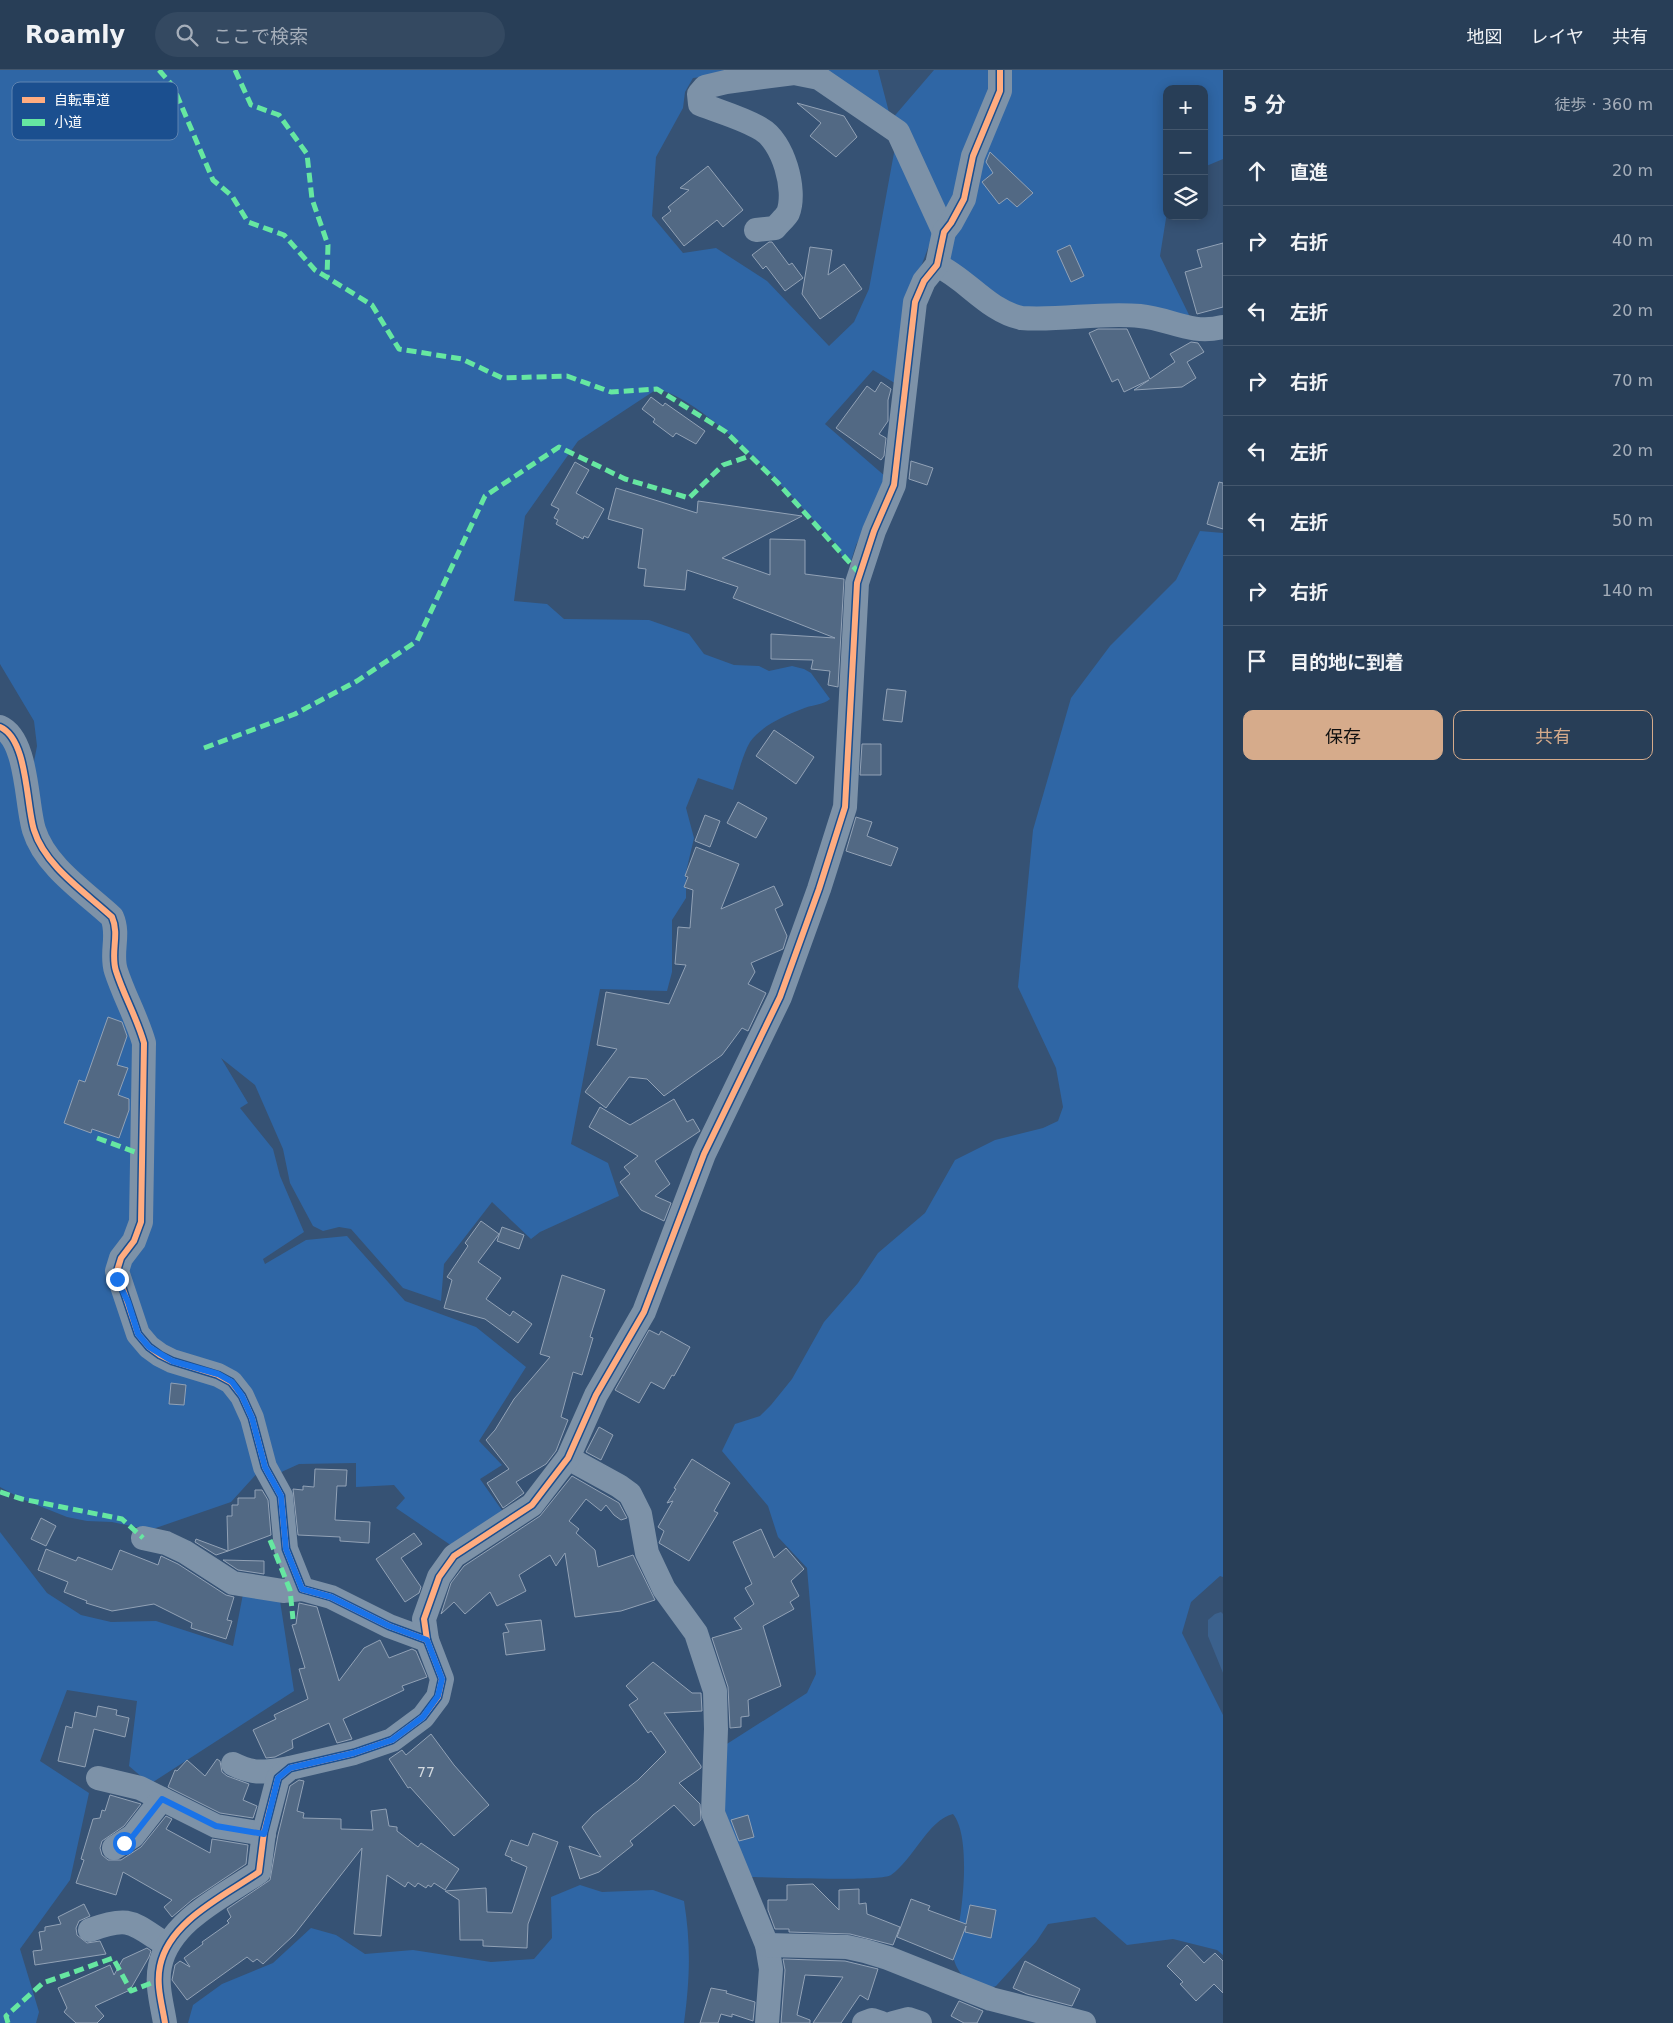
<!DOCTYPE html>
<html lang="ja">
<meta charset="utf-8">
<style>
:root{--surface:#283e57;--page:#344961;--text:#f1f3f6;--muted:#a5aeba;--line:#44576d;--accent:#d6ab8b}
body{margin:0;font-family:"DejaVu Sans","Noto Sans JP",sans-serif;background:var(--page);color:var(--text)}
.controls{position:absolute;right:15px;top:15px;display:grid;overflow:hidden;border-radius:10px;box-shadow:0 2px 12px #0003}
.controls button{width:45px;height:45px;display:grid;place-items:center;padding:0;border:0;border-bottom:1px solid var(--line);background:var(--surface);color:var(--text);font:25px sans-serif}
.stop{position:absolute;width:15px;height:15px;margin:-11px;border:4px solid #1a73e8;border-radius:50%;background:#fff}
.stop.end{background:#1a73e8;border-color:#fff;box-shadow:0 1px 5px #0008}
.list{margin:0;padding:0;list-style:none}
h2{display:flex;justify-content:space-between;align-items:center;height:65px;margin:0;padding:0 20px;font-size:21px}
h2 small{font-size:16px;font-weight:400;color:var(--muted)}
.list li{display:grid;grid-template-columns:32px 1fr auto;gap:15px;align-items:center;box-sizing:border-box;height:70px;padding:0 20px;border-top:1px solid var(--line)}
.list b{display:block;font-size:19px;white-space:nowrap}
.list em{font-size:16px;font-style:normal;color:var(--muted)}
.actions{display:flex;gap:10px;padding:15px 20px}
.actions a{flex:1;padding:11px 0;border:1px solid var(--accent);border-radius:10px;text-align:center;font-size:18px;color:var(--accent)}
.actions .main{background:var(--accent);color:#111}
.icon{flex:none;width:28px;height:28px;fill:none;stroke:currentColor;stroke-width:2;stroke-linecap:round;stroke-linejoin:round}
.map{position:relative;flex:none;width:1223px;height:1953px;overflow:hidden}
header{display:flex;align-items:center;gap:30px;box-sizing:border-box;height:70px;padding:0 25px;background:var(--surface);border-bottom:1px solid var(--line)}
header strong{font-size:24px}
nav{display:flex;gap:28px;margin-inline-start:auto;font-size:18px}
.search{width:350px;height:45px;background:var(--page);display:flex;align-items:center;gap:12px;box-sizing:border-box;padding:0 18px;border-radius:28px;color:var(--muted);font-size:19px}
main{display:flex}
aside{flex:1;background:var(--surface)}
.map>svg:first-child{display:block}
.green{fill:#2f66a5}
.water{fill:#3b618d}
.building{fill:#526984;stroke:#92a2b6}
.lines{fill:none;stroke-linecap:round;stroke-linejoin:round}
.minor{stroke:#7d92a8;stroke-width:24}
.quiet{stroke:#66e7a1;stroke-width:5;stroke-dasharray:10 5;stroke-linecap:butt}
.cycleway-casing{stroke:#1b4f8f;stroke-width:9}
.cycleway{stroke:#ffac80;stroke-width:6}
.route{stroke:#1a73e8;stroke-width:6}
.labels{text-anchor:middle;stroke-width:4.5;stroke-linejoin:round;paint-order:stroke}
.number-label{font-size:14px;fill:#d4dae0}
.key{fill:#1b4f8f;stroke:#5f84b1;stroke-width:1}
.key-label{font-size:14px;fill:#fff}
</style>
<header>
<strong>Roamly</strong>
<div class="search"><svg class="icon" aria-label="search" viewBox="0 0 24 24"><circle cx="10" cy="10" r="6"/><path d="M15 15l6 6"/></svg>ここで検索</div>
<nav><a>地図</a><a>レイヤ</a><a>共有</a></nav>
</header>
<main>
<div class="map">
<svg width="1223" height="1953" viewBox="0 0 1223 1953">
<rect width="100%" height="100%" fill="#365274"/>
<g class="green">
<path d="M0,0H758L693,8L685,22L683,38L656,87L652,146L683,183L716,178L767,211L829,276L854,252L869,219L896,72L933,165L909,228L898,315L873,300L825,354L886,407L875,439L856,475L851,491L843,488L835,473C795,432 712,332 657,319L578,371L525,446L514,531L547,534L564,549L649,550L689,564L704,584L734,595L759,596L769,601L792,596L804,599L811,603L830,629C824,635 810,635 802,639C784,646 761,656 750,672C742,686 738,705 733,720L698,708L686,738L694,768L686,802V828L672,850V902L667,921L600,919L571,1074L608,1093L619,1126L540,1162L531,1169L492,1132L444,1194L441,1231L403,1218L351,1159L339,1157L323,1161L313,1156L290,1113L283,1079L255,1015L221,988L248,1033L240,1038L273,1079L280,1106L304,1162L263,1189L265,1194L306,1170L347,1166L405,1231L476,1257L526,1297L479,1371L502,1395L480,1409L506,1446L455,1478L396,1438L405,1428L394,1415L356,1417V1393L299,1394L277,1404L253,1335L154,1275L125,1214L147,1026L120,897L122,855L50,781L31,707L37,676L34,651L0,594Z"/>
<path d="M816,0H878L891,50L934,0H995L947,150L911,70Z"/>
<path d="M1004,0H1223V89L1204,97V19H1167V142L1160,186L1194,255L1026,244L946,188Z"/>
<path d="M1200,461L1223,463V1507L1220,1506L1191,1532L1182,1563L1223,1645V1885L1217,1880L1173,1869L1127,1875L1095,1847L1048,1854L1036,1872L996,1916C975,1924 952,1902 953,1880C953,1875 956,1870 957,1865C963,1837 971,1766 953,1744C928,1750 913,1790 891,1805C881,1812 769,1807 748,1807L723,1736L719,1679L807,1623L816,1604L807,1498L778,1467L768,1436L722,1381L735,1354L760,1346L771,1335L792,1309L824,1252L858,1213L878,1183L925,1143L955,1090L995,1070L1043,1058L1058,1051L1063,1037L1056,998L1018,917L1033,760L1071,628L1110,576L1176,510Z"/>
<path d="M0,664H3L27,748L108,849L135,957L137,1154L114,1196L134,1266L227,1315L261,1399L231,1432L150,1460L112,1452L87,1451L67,1447L22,1429L0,1417Z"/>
<path d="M0,1462L47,1523L81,1545L111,1552L156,1551L233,1576L243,1524L280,1531L294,1621L150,1714L129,1696L137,1631L67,1620L40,1691L89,1723L70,1810L20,1879L39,1942L36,1953H0Z"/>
<path d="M580,1815L602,1822L653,1820L684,1831C691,1874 690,1909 684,1953H188L193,1935L222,1914L273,1893L311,1858L336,1865L365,1884L413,1880L491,1892L534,1889L552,1868L551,1827Z"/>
</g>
<path class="water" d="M1221,1542L1223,1544V1603L1208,1566V1550L1215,1544Z"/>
<g class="building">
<path d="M797,33L844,46L857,67L836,87L810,66L821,53Z"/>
<path d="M990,82L1033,123L1017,137L1007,128L999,134L982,112L993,103L986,92Z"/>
<path d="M708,96L743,140L723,157L717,150L684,176L662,148L671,141L668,137L689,120L680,118Z"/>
<path d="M769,172H772L789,195L792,193L803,208L785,221L766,196L763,199L752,185Z"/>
<path d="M1223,173V237L1197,244L1185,202L1202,197L1197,180Z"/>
<path d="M1070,175L1084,206L1071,212L1057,181Z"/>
<path d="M810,177L832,180L828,205L844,194L862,219L820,249L802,224Z"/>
<path d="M1098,259H1127L1150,309L1175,292L1170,284L1191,272L1198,273L1204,282L1187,292L1196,308L1182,317L1134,320L1149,310L1124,322L1118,309L1112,312L1089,263Z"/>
<path d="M881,312L891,319L888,330V351L879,364L886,368L884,386L881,390L836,358L867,316L875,322Z"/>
<path d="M651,327L663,336L665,333L705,361L696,374L676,363L673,367L653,352L655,349L642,339Z"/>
<path d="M911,391L933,398L927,415L909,409Z"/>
<path d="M575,392L589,400L576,423L604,439L588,468L584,466L583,469L556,454L558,450L554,448L559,439L551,435Z"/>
<path d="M1219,412L1223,413V459L1207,454Z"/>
<path d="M616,418L697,443L698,431L802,446L722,488L770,505V469L805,470V504L844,509L838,617L828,615L830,601L811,599L813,590L771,589V564L835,568L733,528L738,517L687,500L685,520L644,516L646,499L638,498L643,459L608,449Z"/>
<path d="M887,619L906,621L902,652L883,650Z"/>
<path d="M774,660L814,687L796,714L756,686Z"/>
<path d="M862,674H881V705H860Z"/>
<path d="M738,732L767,748L756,768L727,753Z"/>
<path d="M705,745L720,751L710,777L695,771Z"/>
<path d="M856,747L872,752L867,766L898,778L891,796L846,781Z"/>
<path d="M696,777L739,794L721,839L774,816L783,835L775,839L787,866L783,879L751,893L755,902L748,914L766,923L748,961L742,958L722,985L664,1026L647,1009L629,1007L606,1038L585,1022L617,979L597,975L606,922L669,934L686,895L675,894L678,857L690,858L693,820L684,817L688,807L685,806Z"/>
<path d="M108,947L122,952L127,966L117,995L128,998L118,1025L129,1029V1040L119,1068L92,1059L91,1063L64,1053L79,1010L85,1012Z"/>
<path d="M674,1029L687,1052L693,1049L700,1061L655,1091L670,1114L655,1126L671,1133L664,1151L641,1140L620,1112L630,1104L624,1097L638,1086L589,1057L600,1037L630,1055Z"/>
<path d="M481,1151L499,1164L478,1192L501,1208L486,1229L510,1246L513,1241L532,1254L518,1273L485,1249L444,1238L452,1210L447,1207L468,1176L465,1173Z"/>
<path d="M502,1157L524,1165L519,1179L497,1171Z"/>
<path d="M562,1205L605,1220L590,1267L593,1268L582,1305L573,1302L561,1347L568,1350L556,1381L546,1394L516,1412L524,1423L503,1438L487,1413L509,1399L486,1370L495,1360L514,1329L550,1287L540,1284Z"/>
<path d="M649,1260L659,1265L661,1261L690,1277L674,1306L672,1305L664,1319L651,1312L639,1333L615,1320Z"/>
<path d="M171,1313L186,1315L184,1335L169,1334Z"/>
<path d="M599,1357L613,1365L601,1390L586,1382Z"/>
<path d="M692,1389L730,1413L714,1441L718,1443L689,1491L659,1473L664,1461L658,1457L673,1431L667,1433L676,1419L674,1418Z"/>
<path d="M315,1399L347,1400L346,1416H337L335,1450L370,1452L369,1473L340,1471V1467L298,1465L293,1419L303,1420V1416L314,1417Z"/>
<path d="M572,1406L619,1433L627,1448L621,1450L614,1445L606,1435L601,1441L586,1429L569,1451L579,1459L576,1463L595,1480L598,1497L633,1485L655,1530L621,1541L575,1547L565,1483L556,1496L550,1485L519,1505L526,1521L497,1536L490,1522L465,1544L454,1532L441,1544L451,1513L464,1496L540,1446Z"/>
<path d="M255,1420H262L268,1430L271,1465L228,1481L227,1446H232V1435H238V1428H255Z"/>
<path d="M41,1448L56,1456L46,1476L31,1469Z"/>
<path d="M761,1459L774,1488L786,1478L804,1499L791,1511L799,1526L790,1532L794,1539L763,1556L781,1616L748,1630L749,1646L741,1647V1657L730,1658L728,1617L712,1568L742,1559L734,1548L754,1534L745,1518L752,1514L733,1472Z"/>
<path d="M414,1463L422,1474L401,1488L421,1517L419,1523L405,1532L376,1489Z"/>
<path d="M196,1469L228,1481L216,1485L195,1472Z"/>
<path d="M46,1479L76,1491L78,1487L112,1500L120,1480L158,1495L161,1486L178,1494L226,1525L234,1527L227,1550L232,1551L226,1569L191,1558L192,1553L154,1534L112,1541L86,1533L87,1531L64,1522L68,1512L38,1500Z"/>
<path d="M223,1490L264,1491V1504L238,1500Z"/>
<path d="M299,1533L317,1537L339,1611L364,1578L380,1570L389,1588L412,1579L416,1581L427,1607L402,1616L404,1620L343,1649L352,1669L337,1673L329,1653L292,1670L293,1678L275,1687L266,1688L253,1660L276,1649L274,1645L308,1629L299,1599L305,1598L292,1555L296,1554Z"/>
<path d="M541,1550L545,1580L506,1585L503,1563L509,1562L505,1554Z"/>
<path d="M653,1592L692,1623H701L702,1641L664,1643L701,1696V1698L679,1713L700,1734L701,1750L694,1756L674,1735L630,1771L633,1775L599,1802L580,1809L569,1776L601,1787L582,1757L593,1745L638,1710L666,1682L651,1661L648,1663L629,1635L638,1629L626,1616Z"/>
<path d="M98,1636L117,1640L116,1645L129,1648L125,1667L94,1659L85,1697L58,1691L66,1656L72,1658L75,1642L96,1647Z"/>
<path d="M431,1664L454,1695L489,1735L454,1766L410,1717L408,1718L389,1689L402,1680L406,1685Z"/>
<path d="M217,1689L220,1691L222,1702L227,1706L249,1714L243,1730L257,1736L253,1748L220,1743L168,1717L175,1700L177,1701L187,1690L205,1706Z"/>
<path d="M299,1710L304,1711L297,1741L304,1743L303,1748L341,1749V1759L373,1760L371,1741L386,1739L389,1756L397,1757V1761L418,1777L421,1773L459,1799L445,1820L434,1813L431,1817L428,1815L426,1818L418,1813L415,1817L408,1812L405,1817L387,1805L381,1866L354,1864L362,1778L294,1865L263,1894L257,1889L253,1892L247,1887L187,1930L172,1910L175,1895L180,1891L190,1897L184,1888L203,1874L202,1872L229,1853L227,1851L231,1847L227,1839L270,1810L278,1765L290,1716Z"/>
<path d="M110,1725L141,1734L124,1756L102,1771L100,1778L102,1785L108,1790H121L141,1777L166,1746L172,1749L166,1759L210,1783L212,1769L248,1775L246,1794L192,1830L172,1847L164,1837L172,1830L123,1802L116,1825L76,1813L84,1790L81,1789L93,1749L100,1748L102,1740L105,1741Z"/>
<path d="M748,1745L754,1767L739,1771L731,1750Z"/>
<path d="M533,1763L558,1772L528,1854L527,1878L483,1876V1870H460L459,1830L445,1821L486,1818L487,1842L512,1843L527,1797L511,1790L512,1788L505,1785L511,1770L528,1776Z"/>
<path d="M813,1814L839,1840V1820L859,1819V1834L866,1833L867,1844L900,1857L893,1875L850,1864L789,1862V1859H775L768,1840V1830H787V1815Z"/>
<path d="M911,1829L930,1836L928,1840L966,1854L970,1835L996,1840L991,1868L965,1862L966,1856L953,1890L897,1867Z"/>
<path d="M84,1834L90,1846L79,1851L76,1858L77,1865L87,1873L100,1871L106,1884L35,1895L33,1881L42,1880L39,1862L45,1861V1857L61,1854L58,1847Z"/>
<path d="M1187,1875L1204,1893L1215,1883L1223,1891V1923L1214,1914L1196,1931L1180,1914L1183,1912L1167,1896Z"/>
<path d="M147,1878L151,1881L149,1887L130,1920L95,1936L104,1946L97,1953H76L64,1942L67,1938L58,1918L110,1895L114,1905L123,1889Z"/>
<path d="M783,1889L845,1891L878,1899L868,1930L860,1925L841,1953H813L843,1907L805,1905L797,1945L810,1950V1953H781L785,1900Z"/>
<path d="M1025,1891L1080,1919L1072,1936L1027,1924L1013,1918Z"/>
<path d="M711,1918L727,1921L726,1923L755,1932L753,1951L732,1944V1947L721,1944L718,1953H700Z"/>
<path d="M959,1931L983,1941L977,1953H964L951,1946Z"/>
</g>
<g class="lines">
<g class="minor">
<path d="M756,160L775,158C779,153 785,148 788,143C797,120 783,71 761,59C743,48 720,42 700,34L699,24L705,17L726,12L794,3L819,8L898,62L944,162"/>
<path d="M937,195C968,210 987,240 1021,248C1061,251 1100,242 1140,246C1171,249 1190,265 1223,257"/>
<path d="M0,657C28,669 26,735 34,760C45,796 85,822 112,847C120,865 110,883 116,901C124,926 137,948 144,973L141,1152L134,1171L121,1188L117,1201L138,1264L149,1277L160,1285L172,1291L218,1305L231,1312L242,1326L252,1348L265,1397L281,1426L286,1479L302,1519L331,1527L389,1556L427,1570"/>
<path d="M568,1388L619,1416L630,1424L640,1444L647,1483L664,1519L696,1563L715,1621L716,1659L713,1743L767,1875L771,1899L767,1953"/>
<path d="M143,1468L166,1473L185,1482L233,1513L283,1521L302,1519"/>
<path d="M233,1694C255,1705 266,1702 290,1698"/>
<path d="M98,1708L140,1718L216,1756L264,1764"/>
<path d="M114,1778L133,1766L162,1729"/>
<path d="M90,1860C131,1845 132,1853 167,1875"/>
<path d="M767,1875L847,1877L865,1881L888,1888L991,1929L1084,1953"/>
<path d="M165,1953C162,1934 156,1915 160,1896C169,1851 224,1826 259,1802L264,1762L278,1708L290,1698L354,1683L392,1670L423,1647L438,1627L442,1609L427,1570L424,1549L439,1507L454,1486L532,1435L568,1388L596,1325L644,1242L704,1084L780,927L819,819L845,737L857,513L874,461L894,415L915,232L924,211L937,195L944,162L951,153L964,129L973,86L1000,21V0"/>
<path d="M864,1953L872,1950L881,1953"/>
<path d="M893,1953L908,1949L920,1953"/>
</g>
<g class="quiet">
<path d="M159,0L173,16L213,110L232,126L248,152L284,165L315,200L372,235L399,279L462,289L502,308L567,306L611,322L657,319L726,362L777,412L860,504"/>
<path d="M235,0L251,35L279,45L307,84L312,129L328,175L327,207"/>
<path d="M204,678L295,644L357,611L417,571L485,426L559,377L625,409L689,428L723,395L750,386"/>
<path d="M97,1068L143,1085"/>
<path d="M0,1422L22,1429L122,1449L143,1468"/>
<path d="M270,1470L290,1520L293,1549"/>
<path d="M8,1953L6,1946L43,1913L113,1888L131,1921L159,1910"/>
</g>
<g class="cycleway-casing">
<g id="cycleway">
<path d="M0,657C28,669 26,735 34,760C45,796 85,822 112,847C120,865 110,883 116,901C124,926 137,948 144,973L141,1152L134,1171L121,1188L117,1201L138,1264L149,1277L160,1285L172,1291L218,1305L231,1312L242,1326L252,1348L265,1397L281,1426L286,1479L302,1519L331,1527L389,1556L427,1570"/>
<path d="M165,1953C162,1934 156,1915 160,1896C169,1851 224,1826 259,1802L264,1762L278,1708L290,1698L354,1683L392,1670L423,1647L438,1627L442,1609L427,1570L424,1549L439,1507L454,1486L532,1435L568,1388L596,1325L644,1242L704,1084L780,927L819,819L845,737L857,513L874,461L894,415L915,232L924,211L937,195L944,162L951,153L964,129L973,86L1000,21V0"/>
</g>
</g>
<use href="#cycleway" class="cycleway"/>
</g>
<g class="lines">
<path class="route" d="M117,1209L128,1232L138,1264L149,1277L172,1291L218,1304L232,1312L242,1326L252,1348L265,1397L281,1426L286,1479L302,1519L331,1527L389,1556L427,1570L442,1609L438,1626L423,1647L392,1670L354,1683L290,1698L278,1708L264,1764L216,1756L162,1729L133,1766L124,1773"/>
</g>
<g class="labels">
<g class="number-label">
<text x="426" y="1707">77</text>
</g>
</g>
<rect x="12" y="12" width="166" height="58" rx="8" class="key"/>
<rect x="22" y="27" width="23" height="6" fill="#ffac80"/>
<rect x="22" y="49" width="23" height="7" fill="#66e7a1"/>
<g class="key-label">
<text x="54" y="35">自転車道</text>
<text x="54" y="57">小道</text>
</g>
</svg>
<div class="controls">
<button>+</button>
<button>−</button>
<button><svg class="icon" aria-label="layers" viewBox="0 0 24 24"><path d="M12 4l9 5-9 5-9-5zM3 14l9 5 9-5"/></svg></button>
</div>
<div class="stop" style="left:124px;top:1773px"></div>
<div class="stop end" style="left:117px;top:1209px"></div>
</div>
<aside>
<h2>5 分<small>徒歩 · 360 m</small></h2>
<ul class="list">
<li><svg class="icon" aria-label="ahead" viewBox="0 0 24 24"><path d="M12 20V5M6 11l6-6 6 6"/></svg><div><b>直進</b></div><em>20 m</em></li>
<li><svg class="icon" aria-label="right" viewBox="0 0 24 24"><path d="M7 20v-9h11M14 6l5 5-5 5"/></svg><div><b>右折</b></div><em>40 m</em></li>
<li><svg class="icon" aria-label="left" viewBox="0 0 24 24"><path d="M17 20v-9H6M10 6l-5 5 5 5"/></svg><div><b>左折</b></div><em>20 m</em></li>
<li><svg class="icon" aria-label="right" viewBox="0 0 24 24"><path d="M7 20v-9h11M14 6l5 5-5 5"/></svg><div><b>右折</b></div><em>70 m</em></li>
<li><svg class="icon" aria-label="left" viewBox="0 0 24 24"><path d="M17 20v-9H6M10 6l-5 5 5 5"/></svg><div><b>左折</b></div><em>20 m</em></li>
<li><svg class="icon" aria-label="left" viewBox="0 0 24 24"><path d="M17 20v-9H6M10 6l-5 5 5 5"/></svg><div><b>左折</b></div><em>50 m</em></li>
<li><svg class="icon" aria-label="right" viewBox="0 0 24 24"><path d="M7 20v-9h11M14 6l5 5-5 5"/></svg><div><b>右折</b></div><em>140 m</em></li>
<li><svg class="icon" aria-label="arrive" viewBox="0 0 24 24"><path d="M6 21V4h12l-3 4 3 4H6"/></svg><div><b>目的地に到着</b></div></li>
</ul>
<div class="actions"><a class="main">保存</a><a>共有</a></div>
</aside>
</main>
